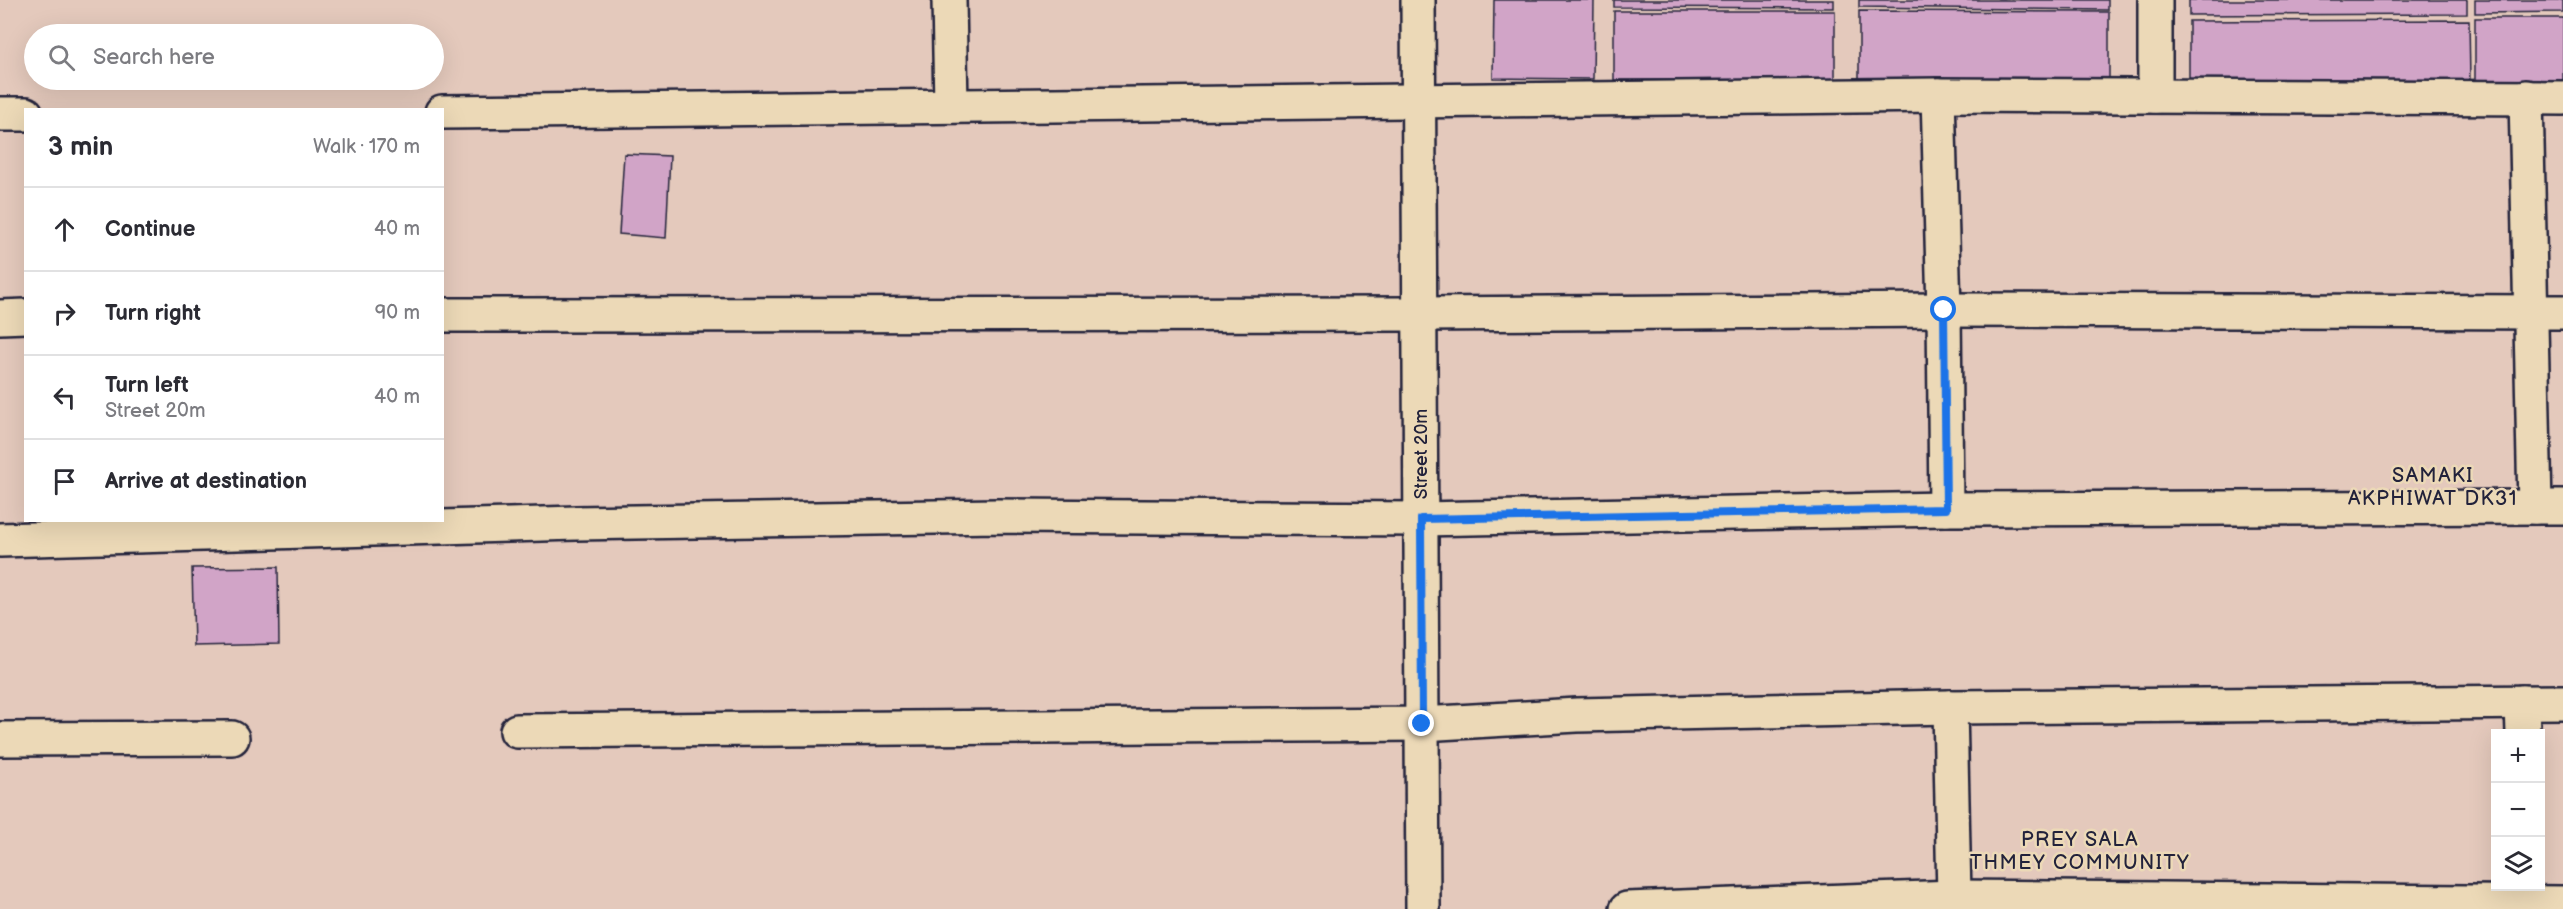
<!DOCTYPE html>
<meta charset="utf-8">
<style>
:root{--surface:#fff;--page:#f7f7f7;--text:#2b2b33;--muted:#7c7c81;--line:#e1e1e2}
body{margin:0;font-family:"Balsamiq Sans",sans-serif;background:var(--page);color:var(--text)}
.controls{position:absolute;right:18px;bottom:18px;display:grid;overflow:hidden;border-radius:0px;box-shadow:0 6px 24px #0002}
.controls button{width:54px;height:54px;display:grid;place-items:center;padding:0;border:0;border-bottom:2px solid var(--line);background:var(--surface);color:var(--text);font:30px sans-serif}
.stop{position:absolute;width:18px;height:18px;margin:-14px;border:4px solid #1a73e8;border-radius:50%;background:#fff}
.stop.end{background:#1a73e8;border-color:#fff;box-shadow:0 2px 6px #0008}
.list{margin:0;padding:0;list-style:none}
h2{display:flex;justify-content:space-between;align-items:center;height:78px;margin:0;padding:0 24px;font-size:26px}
h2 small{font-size:20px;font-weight:400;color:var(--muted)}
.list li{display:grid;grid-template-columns:39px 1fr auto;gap:18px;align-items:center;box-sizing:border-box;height:84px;padding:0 24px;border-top:2px solid var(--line)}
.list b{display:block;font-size:22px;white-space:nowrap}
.list p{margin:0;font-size:20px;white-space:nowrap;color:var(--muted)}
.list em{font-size:20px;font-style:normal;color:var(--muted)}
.icon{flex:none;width:33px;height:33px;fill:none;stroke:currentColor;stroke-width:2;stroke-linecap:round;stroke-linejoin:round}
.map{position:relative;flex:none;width:2563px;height:909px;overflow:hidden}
.search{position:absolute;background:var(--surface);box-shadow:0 6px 24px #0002;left:24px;top:24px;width:420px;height:66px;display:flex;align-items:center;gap:15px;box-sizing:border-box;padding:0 21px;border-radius:33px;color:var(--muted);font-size:22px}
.panel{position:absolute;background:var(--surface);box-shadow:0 6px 24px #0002;left:24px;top:108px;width:420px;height:414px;border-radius:0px}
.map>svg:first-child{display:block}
.building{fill:#d1a4c7;stroke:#22223b;stroke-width:1.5}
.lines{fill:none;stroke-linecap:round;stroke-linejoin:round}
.minor-casing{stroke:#22223b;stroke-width:38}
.minor{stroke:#ecd9b7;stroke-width:33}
.route{stroke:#1a73e8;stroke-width:8}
.labels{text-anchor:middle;stroke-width:5;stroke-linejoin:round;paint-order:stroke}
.street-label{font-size:18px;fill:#22223b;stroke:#ecd9b7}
.neighbourhood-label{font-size:20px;letter-spacing:1.5px;fill:#22223b;stroke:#ecd9b7}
</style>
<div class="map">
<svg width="2563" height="909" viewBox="0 0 2563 909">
<rect width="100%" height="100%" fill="#e4c9bc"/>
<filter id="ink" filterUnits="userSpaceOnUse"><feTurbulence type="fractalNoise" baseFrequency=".0167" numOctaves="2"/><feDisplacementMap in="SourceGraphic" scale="12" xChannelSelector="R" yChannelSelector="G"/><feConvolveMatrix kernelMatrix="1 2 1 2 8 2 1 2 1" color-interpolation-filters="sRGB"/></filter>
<g filter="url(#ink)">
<g class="building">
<path d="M1494,0H1594L1593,79L1493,78Z"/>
<path d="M1614,0H1834V8L1614,7Z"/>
<path d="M1859,0H2108V10L1859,7Z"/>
<path d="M2189,0H2467V14L2189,15Z"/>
<path d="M2475,0H2563V12L2475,13Z"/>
<rect x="1614" y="11" width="221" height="69"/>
<path d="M1859,11L2109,12V81L1859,80Z"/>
<rect x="2475" y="18" width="88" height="63"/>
<path d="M2469,20L2470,82L2189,83V21Z"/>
<path d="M624,154L670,156L666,238L619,234Z"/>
<path d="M278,567L279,644L194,646L192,568Z"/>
</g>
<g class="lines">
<g class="minor-casing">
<g id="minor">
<path d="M949,0L951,106"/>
<path d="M1418,0L1423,909"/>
<path d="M2155,0V96"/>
<path d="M1938,95L1944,310L1946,509"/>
<path d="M2526,97L2535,507"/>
<path d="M442,112L1938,95L2563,98"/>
<path d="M0,114H26"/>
<path d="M442,315L1420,314L1944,310L2563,312"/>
<path d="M0,317L26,316"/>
<path d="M0,540L576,523L997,516L1421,519L1946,509L2563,507"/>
<path d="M2522,702L2523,734"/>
<path d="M1950,707L1954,897"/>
<path d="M517,731L1422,724L1577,715L1950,707L2563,702"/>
<path d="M0,739L232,738"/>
<path d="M1627,909L1954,897L2563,903"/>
</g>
</g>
<use href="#minor" class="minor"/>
</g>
</g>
<g class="lines" filter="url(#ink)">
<path class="route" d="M1422,724L1421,519L1946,509L1944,310"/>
</g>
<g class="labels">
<g class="street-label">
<text transform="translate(1421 454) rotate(-90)" y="6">Street 20m</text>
</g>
<g class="neighbourhood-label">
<text x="2433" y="482">SAMAKI<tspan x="2433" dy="23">AKPHIWAT DK31</tspan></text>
<text x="2080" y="846">PREY SALA<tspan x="2080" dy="23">THMEY COMMUNITY</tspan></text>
</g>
</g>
</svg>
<div class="controls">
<button>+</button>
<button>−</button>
<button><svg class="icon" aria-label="layers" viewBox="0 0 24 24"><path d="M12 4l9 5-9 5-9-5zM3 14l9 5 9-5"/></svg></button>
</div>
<div class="stop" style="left:1944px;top:310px"></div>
<div class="stop end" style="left:1422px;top:724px"></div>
<div class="search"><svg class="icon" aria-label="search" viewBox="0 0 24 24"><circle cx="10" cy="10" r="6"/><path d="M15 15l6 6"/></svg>Search here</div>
<section class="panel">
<h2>3 min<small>Walk · 170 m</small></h2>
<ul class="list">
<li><svg class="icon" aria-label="ahead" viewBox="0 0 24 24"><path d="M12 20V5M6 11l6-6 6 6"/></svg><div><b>Continue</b></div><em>40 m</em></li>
<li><svg class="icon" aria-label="right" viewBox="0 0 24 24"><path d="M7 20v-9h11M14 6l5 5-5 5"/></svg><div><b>Turn right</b></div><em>90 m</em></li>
<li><svg class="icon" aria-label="left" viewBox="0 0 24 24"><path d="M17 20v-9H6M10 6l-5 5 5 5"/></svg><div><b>Turn left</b><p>Street 20m</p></div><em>40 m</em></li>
<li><svg class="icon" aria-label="arrive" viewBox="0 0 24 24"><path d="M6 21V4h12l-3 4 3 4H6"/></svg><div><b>Arrive at destination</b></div></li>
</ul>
</section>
</div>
